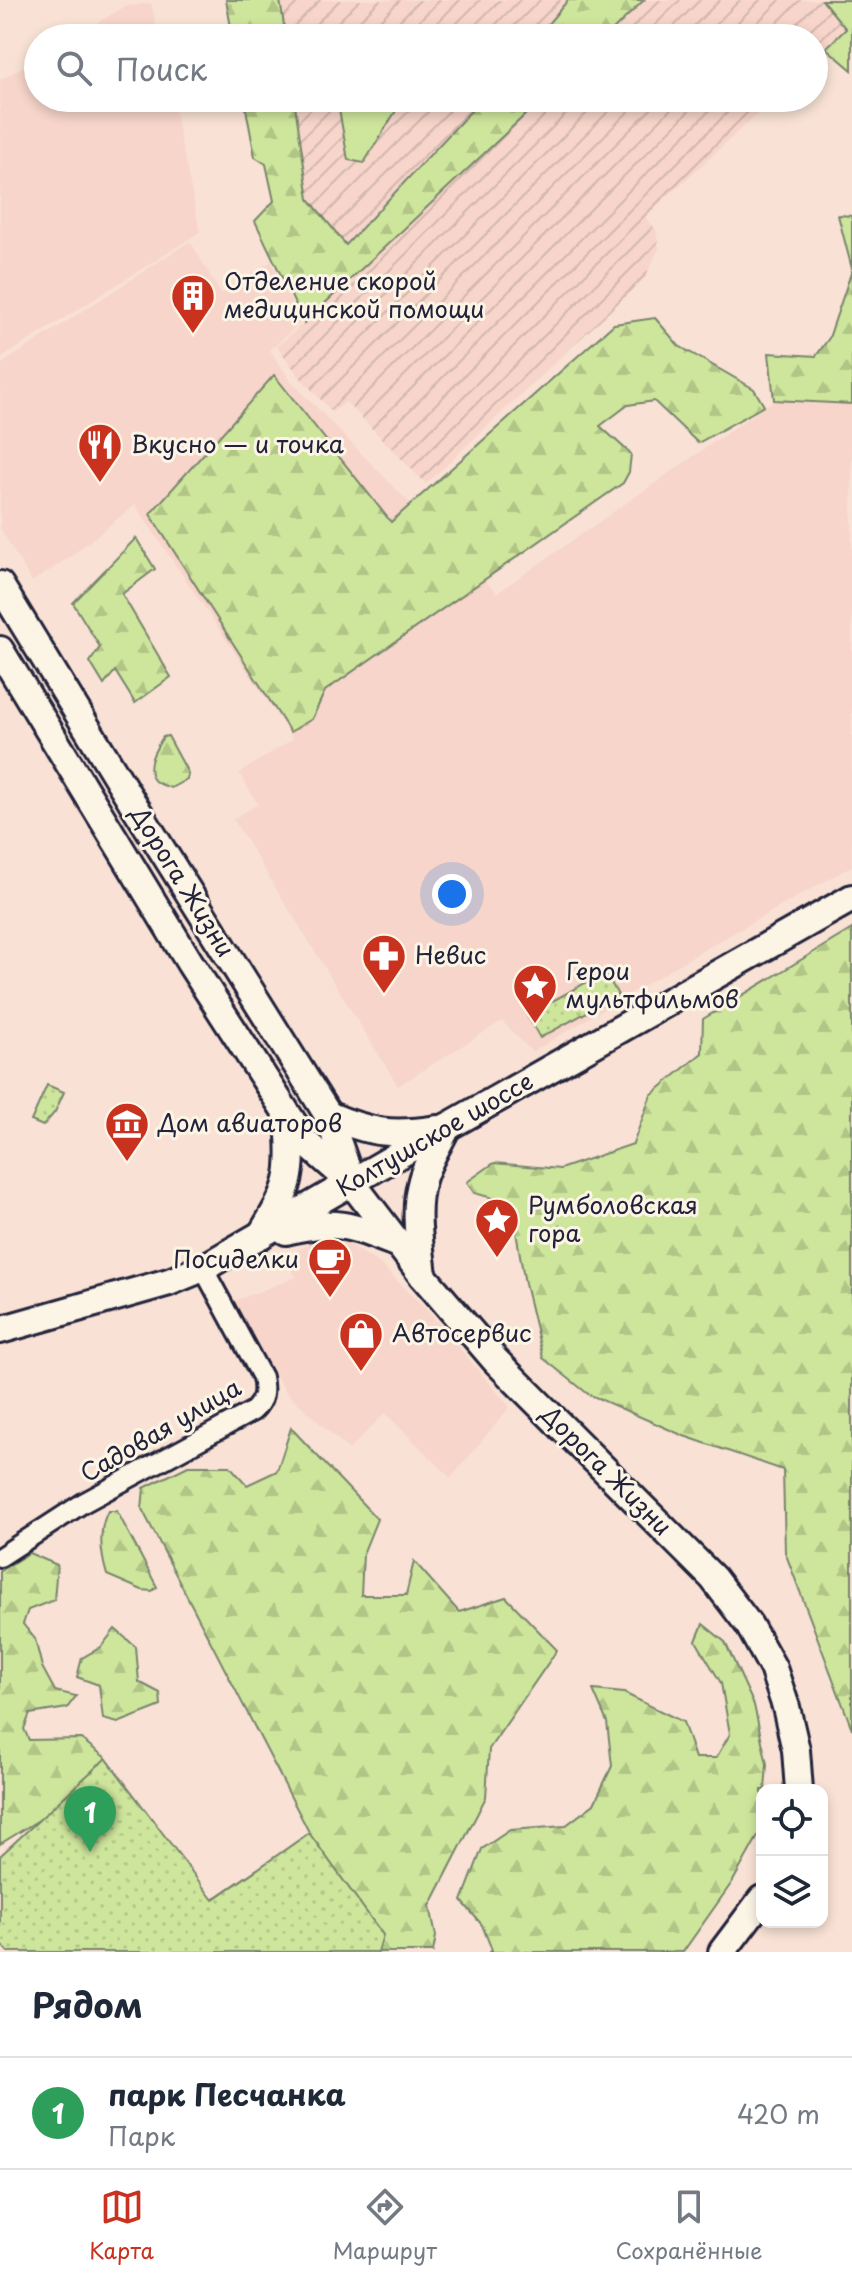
<!DOCTYPE html>
<html lang="ru">
<meta charset="utf-8">
<style>
:root{--surface:#fff;--page:#f6f6f7;--text:#1f2937;--muted:#747a83;--line:#e0e1e3;--accent:#c8321e}
body{margin:0;font-family:"Playpen Sans",sans-serif;background:var(--page);color:var(--text)}
.controls{position:absolute;right:24px;bottom:24px;display:grid;overflow:hidden;border-radius:16px;box-shadow:0 4px 12px #0003}
.controls button{width:72px;height:72px;display:grid;place-items:center;padding:0;border:0;border-bottom:2px solid var(--line);background:var(--surface);color:var(--text);font:40px sans-serif}
.you{position:absolute;left:452px;top:894px;width:28px;height:28px;margin:-20px;border:6px solid #fff;border-radius:50%;background:#1a73e8;box-shadow:0 0 0 12px #1a73e833}
.badge{display:grid;place-items:center;width:52px;height:52px;border-radius:50%;background:var(--accent);color:#fff;font-size:26px;font-weight:700}
.pin{position:absolute;translate:-50% -66px;filter:drop-shadow(0 2px 4px #0008)}
.pin::after{content:'';position:absolute;top:42px;width:28px;height:24px;background:inherit;clip-path:polygon(0 0,100% 0,50% 100%)}
.list{margin:0;padding:0;list-style:none}
h2{display:flex;justify-content:space-between;align-items:center;height:104px;margin:0;padding:0 32px;font-size:34px}
h2 small{font-size:26px;font-weight:400;color:var(--muted)}
.list li{display:grid;grid-template-columns:52px 1fr auto;gap:24px;align-items:center;box-sizing:border-box;height:112px;padding:0 32px;border-top:2px solid var(--line)}
.list b{display:block;font-size:30px;white-space:nowrap}
.list p{margin:0;font-size:26px;white-space:nowrap;color:var(--muted)}
.list em{font-size:26px;font-style:normal;color:var(--muted)}
.icon{flex:none;width:44px;height:44px;fill:none;stroke:currentColor;stroke-width:2;stroke-linecap:round;stroke-linejoin:round}
.map{position:relative;flex:none;width:852px;height:1952px;overflow:hidden}
.search{position:absolute;background:var(--surface);box-shadow:0 4px 12px #0003;left:24px;right:24px;top:24px;height:88px;display:flex;align-items:center;gap:20px;box-sizing:border-box;padding:0 28px;border-radius:44px;color:var(--muted);font-size:30px}
.sheet{height:216px;background:var(--surface)}
nav{display:flex;justify-content:space-around;align-items:center;box-sizing:border-box;height:112px;border-top:2px solid var(--line);background:var(--surface);font-size:22px;color:var(--muted)}
nav a{display:grid;justify-items:center;gap:4px}
nav .on{color:var(--accent)}
.map>svg:first-child{display:block}
.built{fill:#f7d5ca}
.industrial{fill:url(#industrial-furrows)}
.green{fill:#cee69c;stroke:#78846c;stroke-width:2}
.forest{fill:url(#forest-firs);stroke:#78846c;stroke-width:2}
.park{fill:url(#park-dots);stroke:#78846c;stroke-width:2}
.lines{fill:none;stroke-linecap:round;stroke-linejoin:round}
.street-casing{stroke:#22223b;stroke-width:24}
.secondary-casing{stroke:#22223b;stroke-width:32}
.street{stroke:#fcf5e5;stroke-width:18}
.secondary{stroke:#fcf5e5;stroke-width:26}
.labels{text-anchor:middle;stroke-width:6;stroke-linejoin:round;paint-order:stroke}
.poi-label{font-size:24px;fill:#22223b;stroke:#fcf5e5;text-anchor:start}
.street-label{font-size:24px;fill:#22223b;stroke:#fcf5e5}
</style>
<div class="map">
<svg width="852" height="1952" viewBox="0 0 852 1952">
<defs>
<pattern id="industrial-furrows" width="10" height="10" patternUnits="userSpaceOnUse" patternTransform="scale(2)"><rect width="10" height="10" fill="#f7d5ca"/><path d="M-1 1l2-2M0 10L10 0M9 11l2-2" fill="none" stroke="#d3b7ae"/></pattern>
<pattern id="forest-firs" width="22" height="20" patternUnits="userSpaceOnUse" patternTransform="scale(2)"><rect width="22" height="20" fill="#cee69c"/><path d="M5 1l3.5 6h-7zM16 11l3.5 6h-7z" fill="#b1c587"/></pattern>
<pattern id="park-dots" width="8" height="8" patternUnits="userSpaceOnUse" patternTransform="scale(2)"><rect width="8" height="8" fill="#cee69c"/><path d="M2 2h.1M6 6h.1" fill="none" stroke="#b1c587" stroke-width="1.8" stroke-linecap="round"/></pattern>
</defs>
<rect width="100%" height="100%" fill="#f9e2d5"/>
<filter id="ink" filterUnits="userSpaceOnUse"><feTurbulence type="fractalNoise" baseFrequency=".0125" numOctaves="2"/><feDisplacementMap in="SourceGraphic" scale="16" xChannelSelector="R" yChannelSelector="G"/><feConvolveMatrix kernelMatrix="1 2 1 2 8 2 1 2 1" color-interpolation-filters="sRGB"/></filter>
<g filter="url(#ink)">
<g class="built">
<path d="M151,3L159,38H72L124,7Z"/>
<path d="M38,58V98H172L200,232L0,359V80Z"/>
<path d="M190,241L221,294L271,261L301,322L270,350L291,381L497,593L774,400L852,404V866L700,952L532,1052L502,1021L398,1086L233,819L258,804L239,773L293,739L135,505L70,557L32,582L0,528V365Z"/>
<path d="M321,1240L334,1241L348,1244L379,1263L425,1308L510,1407L451,1478L385,1413L349,1450L286,1392L232,1302L296,1277L285,1259L308,1244Z"/>
</g>
<g class="industrial">
<path d="M280,0H822L846,29L814,60V38H286Z"/>
<path d="M294,98H775L645,217L656,230L659,248L645,278L426,484L346,402L332,412L299,376L277,346L304,323L345,246L309,199Z"/>
</g>
<g class="green">
<path d="M822,0H852V70L826,48L846,29Z"/>
<path d="M337,98H395L397,109L364,163L348,160Z"/>
<path d="M838,215L852,216V269Z"/>
</g>
<g class="forest">
<path d="M226,0H280L286,38H233Z"/>
<path d="M568,0H644L605,38H536Z"/>
<path d="M244,98H294L309,199L346,245L483,98H543L304,323L255,221L274,201L266,164L255,157Z"/>
<path d="M852,270V404L774,400L769,353L816,356L829,338Z"/>
<path d="M655,318L679,346L754,389L764,406L698,443L654,401L628,405L600,426L631,454L629,472L623,483L325,691L312,719L290,732L150,514L274,375L391,522L614,324Z"/>
<path d="M136,538L155,569L122,594L171,677L135,703L115,671L104,685L90,662L100,647L73,603Z"/>
<path d="M168,736L188,773L187,779L171,788C166,786 156,784 153,779C145,765 156,748 163,737Z"/>
<path d="M852,929V1729L785,1552L783,1470L684,1436L588,1394L543,1358L525,1284L511,1203L474,1193L467,1182L494,1163L560,1169L633,1144L651,1095L702,1053L703,1019Z"/>
<path d="M291,1428L377,1519L363,1554L361,1595H406L414,1561L459,1612L506,1597L557,1650L489,1749L486,1797L430,1906L436,1936L433,1952H316L309,1832L142,1509L144,1488L188,1466H230L247,1485L277,1471Z"/>
<path d="M108,1511H117L157,1587L152,1591L142,1590L107,1575C101,1555 98,1530 108,1511Z"/>
<path d="M29,1553L57,1565L54,1600L28,1610L23,1624L35,1639L42,1667L55,1691L76,1696L67,1708L30,1714L24,1729L29,1740L81,1739L106,1758L212,1900L256,1870L231,1952H107L39,1820L0,1844V1571Z"/>
<path d="M703,1624L725,1642L754,1705L767,1764L765,1790H762V1829L733,1881L683,1952H490L492,1950L482,1925L462,1901L482,1849L510,1830L565,1826L594,1804L612,1766L607,1722L593,1690L624,1693L683,1722L695,1758H716L730,1734L721,1683L696,1641Z"/>
<path d="M115,1629L136,1647L139,1682L160,1693L161,1706L118,1723L103,1719L99,1685L77,1677L82,1658L101,1647Z"/>
</g>
<g class="park">
<path d="M605,972L618,995L540,1038L527,1015Z"/>
<path d="M47,1085L64,1092L55,1112L43,1126L31,1121Z"/>
<path d="M106,1758L213,1900L309,1833L383,1935L378,1952H8L0,1943V1856Z"/>
</g>
<g class="lines">
<g class="street-casing">
<path id="street" d="M0,1557L83,1503L253,1411C264,1400 265,1392 262,1377L203,1268"/>
</g>
<g class="secondary-casing">
<g id="secondary">
<path d="M0,585L134,805L328,1115L351,1180"/>
<path d="M0,650L190,963L306,1143L352,1183L423,1276L496,1361L713,1578L749,1625L773,1668L786,1707L796,1750L799,1790"/>
<path d="M328,1115C370,1133 392,1136 437,1129"/>
<path d="M286,1231C335,1218 352,1226 398,1244"/>
<path d="M261,1235C290,1188 294,1177 289,1122"/>
<path d="M423,1276C420,1245 413,1211 422,1180C427,1162 439,1144 447,1127"/>
<path d="M0,1330L169,1282L203,1268L447,1127L852,898"/>
<path d="M722,1952L762,1899"/>
</g>
</g>
<use href="#street" class="street"/>
<use href="#secondary" class="secondary"/>
</g>
</g>
<defs>
<g id="building-pin" transform="scale(2.3)"><path d="M0 17L-7.5 6A9.5 9.5 0 1 1 7.5 6Z" fill="#c8321e" stroke="#fcf5e5"/><path d="M-4-6H4V6H1V3H-1V6H-4ZM-2.5-4.3h1.7v1.8h-1.7ZM.8-4.3h1.7v1.8H.8ZM-2.5-1h1.7V.8h-1.7ZM.8-1h1.7V.8H.8Z" fill="#fff"/></g>
<g id="restaurant-pin" transform="scale(2.3)"><path d="M0 17L-7.5 6A9.5 9.5 0 1 1 7.5 6Z" fill="#c8321e" stroke="#fcf5e5"/><path d="M-5-6h1v4h1v-4h1v4h1v-4h1v5L-1.5 .5V6h-2V.5L-5-1ZM5-6V6H3V1.5H1.5Q1.5-4 5-6Z" fill="#fff"/></g>
<g id="pharmacy-pin" transform="scale(2.3)"><path d="M0 17L-7.5 6A9.5 9.5 0 1 1 7.5 6Z" fill="#c8321e" stroke="#fcf5e5"/><path d="M-2-6h4v4h4v4h-4v4h-4v-4h-4v-4h4Z" fill="#fff"/></g>
<g id="sight-pin" transform="scale(2.3)"><path d="M0 17L-7.5 6A9.5 9.5 0 1 1 7.5 6Z" fill="#c8321e" stroke="#fcf5e5"/><path d="M0-6L1.8-2.2L6-1.7L2.9 1.2L3.7 5.4L0 3.3L-3.7 5.4L-2.9 1.2L-6-1.7L-1.8-2.2Z" fill="#fff"/></g>
<g id="museum-pin" transform="scale(2.3)"><path d="M0 17L-7.5 6A9.5 9.5 0 1 1 7.5 6Z" fill="#c8321e" stroke="#fcf5e5"/><path d="M0-6L6-3V-2H-6V-3ZM-5-1h2V3h-2ZM-1-1h2V3h-2ZM3-1h2V3H3ZM-6 4H6V6H-6Z" fill="#fff"/></g>
<g id="cafe-pin" transform="scale(2.3)"><path d="M0 17L-7.5 6A9.5 9.5 0 1 1 7.5 6Z" fill="#c8321e" stroke="#fcf5e5"/><path d="M-5.5-4.5H6V0H3Q3 3.5 0 3.5H-2.5Q-5.5 3.5-5.5 0ZM3-3.2v2h1.7v-2ZM-6 4.5H4V6H-6Z" fill="#fff"/></g>
<g id="shop-pin" transform="scale(2.3)"><path d="M0 17L-7.5 6A9.5 9.5 0 1 1 7.5 6Z" fill="#c8321e" stroke="#fcf5e5"/><path d="M-5-2.5h2.3a2.7 3.5 0 0 1 5.4 0H5L5.5 6h-11ZM-1.5-2.5h3a1.5 2.3 0 0 0-3 0Z" fill="#fff"/></g>
</defs>
<g fill-rule="evenodd">
<use href="#building-pin" x="193" y="296"/>
<use href="#restaurant-pin" x="100" y="445"/>
<use href="#pharmacy-pin" x="384" y="956"/>
<use href="#sight-pin" x="535" y="986"/>
<use href="#museum-pin" x="127" y="1124"/>
<use href="#sight-pin" x="497" y="1220"/>
<use href="#cafe-pin" x="330" y="1260"/>
<use href="#shop-pin" x="361" y="1334"/>
</g>
<g class="labels">
<g class="poi-label">
<text x="224" y="290">Отделение скорой<tspan x="224" dy="28">медицинской помощи</tspan></text>
<text x="131" y="453">Вкусно — и точка</text>
<text x="415" y="964">Невис</text>
<text x="566" y="980">Герои<tspan x="566" dy="28">мультфильмов</tspan></text>
<text x="158" y="1132">Дом авиаторов</text>
<text x="528" y="1214">Румболовская<tspan x="528" dy="28">гора</tspan></text>
<text x="299" y="1268" text-anchor="end">Посиделки</text>
<text x="392" y="1342">Автосервис</text>
</g>
<g class="street-label">
<text transform="translate(182 882) rotate(58)" y="8">Дорога Жизни</text>
<text transform="translate(435 1135) rotate(-30)" y="8">Колтушское шоссе</text>
<text transform="translate(161 1431) rotate(-30)" y="8">Садовая улица</text>
<text transform="translate(606 1471) rotate(45)" y="8">Дорога Жизни</text>
</g>
</g>
</svg>
<div class="controls">
<button><svg class="icon" aria-label="locate" viewBox="0 0 24 24"><circle cx="12" cy="12" r="6"/><path d="M12 2v4M12 18v4M2 12h4M18 12h4"/></svg></button>
<button><svg class="icon" aria-label="layers" viewBox="0 0 24 24"><path d="M12 4l9 5-9 5-9-5zM3 14l9 5 9-5"/></svg></button>
</div>
<div class="you"></div>
<div class="pin badge" style="left:90px;top:1852px;background:#2e9e5b">1</div>
<div class="search"><svg class="icon" aria-label="search" viewBox="0 0 24 24"><circle cx="10" cy="10" r="6"/><path d="M15 15l6 6"/></svg>Поиск</div>
</div>
<section class="sheet">
<h2>Рядом<small></small></h2>
<ul class="list">
<li><span class="badge" style="background:#2e9e5b">1</span><div><b>парк Песчанка</b><p>Парк</p></div><em>420 m</em></li>
</ul>
</section>
<nav>
<a class="on"><svg class="icon" aria-label="map" viewBox="0 0 24 24"><path d="M3 6l6-2 6 2 6-2v14l-6 2-6-2-6 2zM9 4v14M15 6v14"/></svg>Карта</a>
<a><svg class="icon" aria-label="directions" viewBox="0 0 24 24"><path d="M12 3l9 9-9 9-9-9zM9 14v-3h6M13 9l2 2-2 2"/></svg>Маршрут</a>
<a><svg class="icon" aria-label="saved" viewBox="0 0 24 24"><path d="M7 4h10v16l-5-4-5 4z"/></svg>Сохранённые</a>
</nav>
